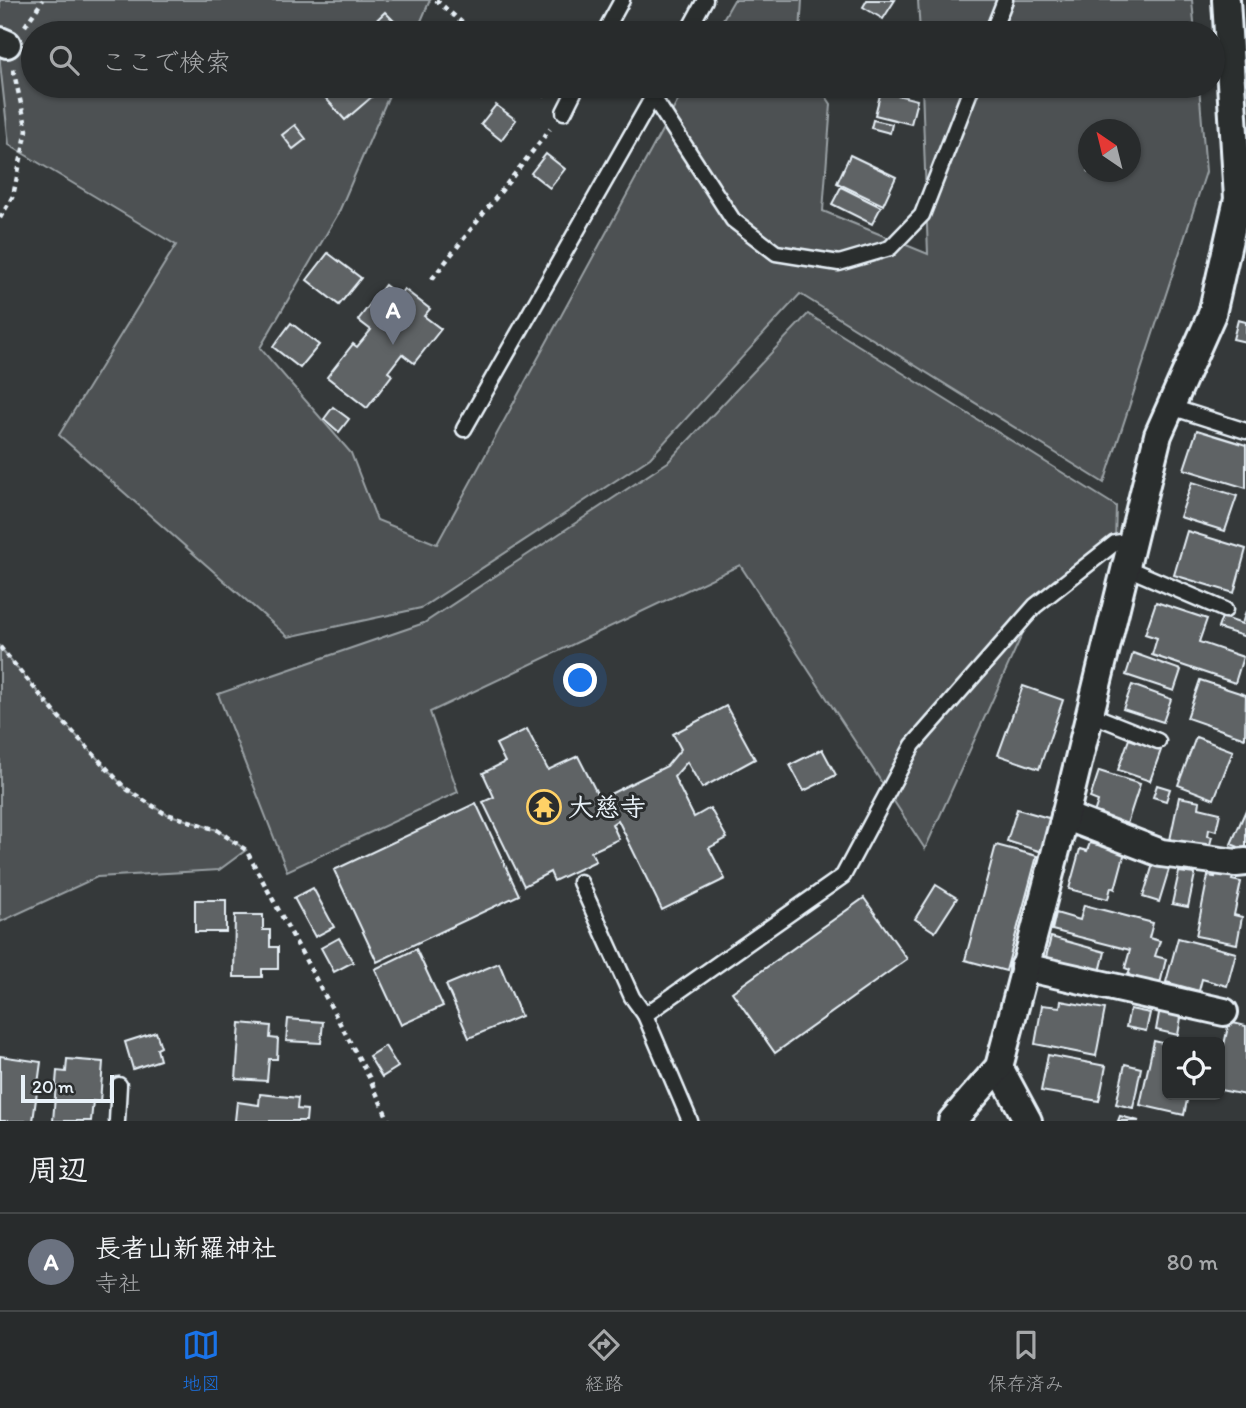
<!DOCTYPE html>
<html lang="ja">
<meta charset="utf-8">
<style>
:root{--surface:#282b2c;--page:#303334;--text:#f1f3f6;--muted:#a5a7a9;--line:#444748;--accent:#1a73e8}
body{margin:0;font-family:Itim,"Klee One",sans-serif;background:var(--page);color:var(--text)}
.controls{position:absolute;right:21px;bottom:21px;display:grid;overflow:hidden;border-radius:10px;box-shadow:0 2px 5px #0004}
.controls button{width:63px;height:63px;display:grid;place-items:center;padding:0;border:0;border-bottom:2px solid var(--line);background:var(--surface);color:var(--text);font:35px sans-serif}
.compass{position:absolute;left:1078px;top:119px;width:63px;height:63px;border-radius:50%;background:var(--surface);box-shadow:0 2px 5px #0004;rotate:325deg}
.scale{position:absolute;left:21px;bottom:18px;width:93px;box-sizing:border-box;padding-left:7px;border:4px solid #e8f1f8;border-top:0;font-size:19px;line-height:24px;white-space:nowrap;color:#e8f1f8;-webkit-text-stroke:5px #2a2d2e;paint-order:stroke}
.you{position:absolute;left:581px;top:681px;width:24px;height:24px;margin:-18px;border:5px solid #fff;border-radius:50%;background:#1a73e8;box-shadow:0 0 0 10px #1a73e833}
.badge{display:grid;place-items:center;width:46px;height:46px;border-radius:50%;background:var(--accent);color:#fff;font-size:23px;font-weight:700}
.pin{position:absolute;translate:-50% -58px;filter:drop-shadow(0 2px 4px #0008)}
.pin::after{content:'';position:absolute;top:37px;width:24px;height:21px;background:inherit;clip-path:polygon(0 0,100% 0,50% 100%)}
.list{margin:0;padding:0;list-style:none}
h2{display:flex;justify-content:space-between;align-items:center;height:91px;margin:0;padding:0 28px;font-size:30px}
h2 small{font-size:23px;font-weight:400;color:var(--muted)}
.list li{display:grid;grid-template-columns:46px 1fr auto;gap:21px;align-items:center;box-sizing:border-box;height:98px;padding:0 28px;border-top:2px solid var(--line)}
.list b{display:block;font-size:26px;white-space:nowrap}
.list p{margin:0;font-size:23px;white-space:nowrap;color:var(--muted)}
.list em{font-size:23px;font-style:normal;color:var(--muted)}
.icon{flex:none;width:38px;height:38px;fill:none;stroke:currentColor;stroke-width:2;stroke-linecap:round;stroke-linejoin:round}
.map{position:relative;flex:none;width:1246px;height:1121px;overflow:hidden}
.search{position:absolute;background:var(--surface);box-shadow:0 2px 5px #0004;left:21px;right:21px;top:21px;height:77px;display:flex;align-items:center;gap:18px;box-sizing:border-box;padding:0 24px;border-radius:38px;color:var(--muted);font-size:26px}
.sheet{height:189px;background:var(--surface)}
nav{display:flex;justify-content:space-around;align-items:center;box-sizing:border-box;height:98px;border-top:2px solid var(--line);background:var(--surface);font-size:19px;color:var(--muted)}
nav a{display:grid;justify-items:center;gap:4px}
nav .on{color:var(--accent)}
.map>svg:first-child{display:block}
.green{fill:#4d5152;stroke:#9aa1a5;stroke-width:2;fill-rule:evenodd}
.building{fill:#5f6365;stroke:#e8f1f8;stroke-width:2}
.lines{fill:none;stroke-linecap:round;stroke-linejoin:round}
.service-casing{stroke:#e8f1f8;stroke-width:19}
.minor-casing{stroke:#e8f1f8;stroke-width:32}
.path{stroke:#e8f1f8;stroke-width:4.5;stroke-dasharray:5 5;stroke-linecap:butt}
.service{stroke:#2a2d2e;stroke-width:14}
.minor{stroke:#2a2d2e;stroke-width:26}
.labels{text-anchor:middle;stroke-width:6;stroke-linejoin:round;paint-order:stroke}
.poi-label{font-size:26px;font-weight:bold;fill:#e8f1f8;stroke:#2a2d2e;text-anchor:start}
</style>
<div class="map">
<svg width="1246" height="1121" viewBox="0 0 1246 1121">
<rect width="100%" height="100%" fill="#35393a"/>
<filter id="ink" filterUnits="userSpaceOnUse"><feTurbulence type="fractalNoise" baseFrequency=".0143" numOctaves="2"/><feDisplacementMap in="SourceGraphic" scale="14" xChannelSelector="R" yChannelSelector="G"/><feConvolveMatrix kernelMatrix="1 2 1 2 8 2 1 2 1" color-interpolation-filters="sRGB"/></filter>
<g filter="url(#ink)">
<g class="green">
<path d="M0,0H430L416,33H33V86H393L338,214L260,348L351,453L377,520L437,544L686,86H819L831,104L823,211L928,254L922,86H1199L1206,172L1104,483L800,294L650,458L421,608L288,637L59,435L176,245L9,145L0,63ZM1088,130H1130V172H1088Z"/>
<path d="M734,0H802L800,33H715Z"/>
<path d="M918,0H1192L1195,33H920Z"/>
<path d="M808,314L1116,506L1115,543L1035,606L925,849L740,565L430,712L458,792L287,871L218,694L424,623L668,462Z"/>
<path d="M0,647L57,715L125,788L164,813L217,830L246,850L219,870L97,877L0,922Z"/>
</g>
<g class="building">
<path d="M867,0H895L883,19L863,7Z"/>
<path d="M385,12L406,33H363Z"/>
<path d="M315,86H366L374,95L345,120Z"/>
<path d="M881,91L917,100L911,124L875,115Z"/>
<path d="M496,105L516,120L501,140L481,124Z"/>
<path d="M873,120L892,124L890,133L871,128Z"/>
<path d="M295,125L306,139L293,149L282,135Z"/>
<path d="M546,154L565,169L550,188L531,173Z"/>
<path d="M850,155L896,177L883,205L837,183Z"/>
<path d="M841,187L881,207L872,224L832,204Z"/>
<path d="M328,253L361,278L339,305L307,280Z"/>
<path d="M385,285L399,296L404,289L430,309L424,316L441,329L414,363L402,354L388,372L392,375L367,408L327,377L353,344L357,347L371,330L358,320Z"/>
<path d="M1238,320L1246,322V342L1233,339Z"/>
<path d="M291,323L319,345L300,368L273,347Z"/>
<path d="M333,407L349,419L339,432L324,419Z"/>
<path d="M1197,430L1246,445V488L1184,469Z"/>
<path d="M1192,482L1237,496L1225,531L1180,517Z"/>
<path d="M1187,531L1246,549L1234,593L1174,575Z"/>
<path d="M1156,602L1207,619L1199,642L1243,657L1235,683L1152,655L1157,638L1145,634Z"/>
<path d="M1246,611V637L1218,628L1222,617L1242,624Z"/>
<path d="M1133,653L1181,670L1174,691L1126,675Z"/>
<path d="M1200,680L1246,695L1245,738L1187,718Z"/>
<path d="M1132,685L1171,699L1163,722L1123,709Z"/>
<path d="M1023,686L1063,700L1039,769L998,755Z"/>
<path d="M726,706L755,759L702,788L687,762L674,777L694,817L710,808L727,838L709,848L725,879L662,910L618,820L612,824L619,839L591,852L596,861L554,881L550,872L524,886L483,802L494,797L483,773L505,762L496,744L527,729L548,770L578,756L605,809L611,805L606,796L667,766L681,749L673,734Z"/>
<path d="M1196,737L1233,751L1214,799L1178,785Z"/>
<path d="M1129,739L1161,750L1150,781L1118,770Z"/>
<path d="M822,749L836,775L804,791L790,765Z"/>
<path d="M1099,771L1140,784L1126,827L1093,816L1098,801L1090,798Z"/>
<path d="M1157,785L1170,789L1166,801L1153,797Z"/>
<path d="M1179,797L1200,801L1199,808L1220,813L1216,831L1209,829L1208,836L1212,837L1209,848L1174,844L1175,840H1170Z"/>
<path d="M476,803L519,895L377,962L334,870Z"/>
<path d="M1017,809L1052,819L1042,852L1007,841Z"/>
<path d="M1246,810V850L1231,844Z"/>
<path d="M1090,843L1125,852L1115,889L1111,887L1108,899L1069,889L1080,849L1087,851Z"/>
<path d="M996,845L1037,856L1006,971L965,960Z"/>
<path d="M1154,861L1170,866L1159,902L1143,897Z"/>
<path d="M1216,871L1234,875L1232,880L1241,882L1234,915L1242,917L1237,944L1196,936L1208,876L1215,877Z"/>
<path d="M1179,872L1195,874L1188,907L1172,904Z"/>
<path d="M936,885L957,898L935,932L915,919Z"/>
<path d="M313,888L334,927L315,937L294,898Z"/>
<path d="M864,898L907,959L775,1053L732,992Z"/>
<rect x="195" y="900" width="31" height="32"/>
<path d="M1084,905L1153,923L1149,938L1160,941L1155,956L1166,959L1160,984L1128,975L1130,970L1125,968L1130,950L1052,930L1056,913L1080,920Z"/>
<path d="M235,915H263V930H270V947H278V969H262V977H234Z"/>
<path d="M1051,937L1105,952L1100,972L1046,957Z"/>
<path d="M339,938L353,962L334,972L321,948Z"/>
<path d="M1178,938L1236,953L1227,986L1202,979L1199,991L1166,982Z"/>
<path d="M416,949L443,1006L401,1025L375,969Z"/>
<path d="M499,963L521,1016L469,1038L446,985Z"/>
<path d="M1061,1001L1105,1009L1096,1056L1035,1044L1042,1005L1060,1007Z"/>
<path d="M1160,1008L1182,1012L1178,1035L1156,1030Z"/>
<path d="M1130,1009L1150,1013L1146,1031L1126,1027Z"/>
<path d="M288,1019L323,1022L321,1043L286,1041Z"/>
<path d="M1229,1022L1246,1026V1095L1220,1090V1063Z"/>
<path d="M240,1023L271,1026L270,1038L278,1039L277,1059H269L267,1081L236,1079Z"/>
<path d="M156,1032L161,1047L157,1049L160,1060L133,1069L125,1042Z"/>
<path d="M1154,1041L1167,1044V1095H1188L1184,1115L1140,1105Z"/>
<path d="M385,1046L398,1067L382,1077L369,1056Z"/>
<path d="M1048,1055L1106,1066L1099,1101L1041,1091Z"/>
<path d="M0,1056L41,1062L33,1121H0Z"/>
<path d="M67,1059L103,1062L100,1102L93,1101L91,1121H53L57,1071L66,1072Z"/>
<path d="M1125,1064L1141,1068L1133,1108L1116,1104Z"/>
<path d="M260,1094L298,1098L297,1109L307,1110L306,1121H235L237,1102L259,1105Z"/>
<path d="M1120,1116L1139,1121H1118Z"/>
</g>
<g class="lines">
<g class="service-casing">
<g id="service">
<path d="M604,33L622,0"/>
<path d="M687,33L705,0"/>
<path d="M992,33L1005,0"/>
<path d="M653,97L733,220L776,253L839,263L890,248L922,215L972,86"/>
<path d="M564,112L577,86"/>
<path d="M1171,407L1246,431"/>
<path d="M464,429L659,86"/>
<path d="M1125,567L1225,610"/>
<path d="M1090,714L1158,741"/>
<path d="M580,882L632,997L645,1015"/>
<path d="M117,1121L119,1085"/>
<path d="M690,1121L645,1015L843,876L913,745L1035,606L1115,543L1133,540"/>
</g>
</g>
<g class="minor-casing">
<g id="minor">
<path d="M0,41L7,44"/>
<path d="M1065,816L1161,853L1236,863L1246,862"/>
<path d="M1024,967L1224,1012"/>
<path d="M999,1067L1028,1121"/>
<path d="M952,1121L999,1067L1065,816L1158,435L1212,314L1238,199L1226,0"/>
</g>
</g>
<g class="path">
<path d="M436,0L474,33"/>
<path d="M25,26L43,0"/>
<path d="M535,86L548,98"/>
<path d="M0,218L13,196L27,130L13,69"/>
<path d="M432,279L550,129"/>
<path d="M0,647L57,715L125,788L164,813L217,830L246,850L369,1077L389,1121"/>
</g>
<use href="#service" class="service"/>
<use href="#minor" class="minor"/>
</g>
</g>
<defs>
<g id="temple-ring" transform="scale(1.75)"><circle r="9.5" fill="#2a2d2e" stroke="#ffd166" stroke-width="1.5"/><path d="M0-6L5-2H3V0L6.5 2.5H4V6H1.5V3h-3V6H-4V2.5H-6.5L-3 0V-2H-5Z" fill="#ffd166"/></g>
</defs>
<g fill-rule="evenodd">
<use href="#temple-ring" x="544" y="807"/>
</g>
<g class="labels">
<g class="poi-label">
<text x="568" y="816">大慈寺</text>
</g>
</g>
</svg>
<div class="controls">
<button><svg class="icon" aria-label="locate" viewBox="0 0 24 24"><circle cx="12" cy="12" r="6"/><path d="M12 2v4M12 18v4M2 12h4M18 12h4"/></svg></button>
</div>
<svg class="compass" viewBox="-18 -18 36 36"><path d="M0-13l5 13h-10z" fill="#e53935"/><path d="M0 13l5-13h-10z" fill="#a5a7a9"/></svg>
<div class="scale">20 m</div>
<div class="you"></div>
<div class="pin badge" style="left:393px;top:345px;background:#6b7280">A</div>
<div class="search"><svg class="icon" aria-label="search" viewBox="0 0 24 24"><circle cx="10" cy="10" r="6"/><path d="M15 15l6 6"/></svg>ここで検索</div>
</div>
<section class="sheet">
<h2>周辺<small></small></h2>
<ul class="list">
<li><span class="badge" style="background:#6b7280">A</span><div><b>長者山新羅神社</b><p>寺社</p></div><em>80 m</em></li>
</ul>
</section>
<nav>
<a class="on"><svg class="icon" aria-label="map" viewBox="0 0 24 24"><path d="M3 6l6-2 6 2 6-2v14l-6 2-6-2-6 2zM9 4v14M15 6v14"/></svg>地図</a>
<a><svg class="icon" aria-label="directions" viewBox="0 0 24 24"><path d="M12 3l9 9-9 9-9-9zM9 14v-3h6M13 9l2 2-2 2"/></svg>経路</a>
<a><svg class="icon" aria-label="saved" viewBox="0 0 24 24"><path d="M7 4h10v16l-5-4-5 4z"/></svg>保存済み</a>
</nav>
